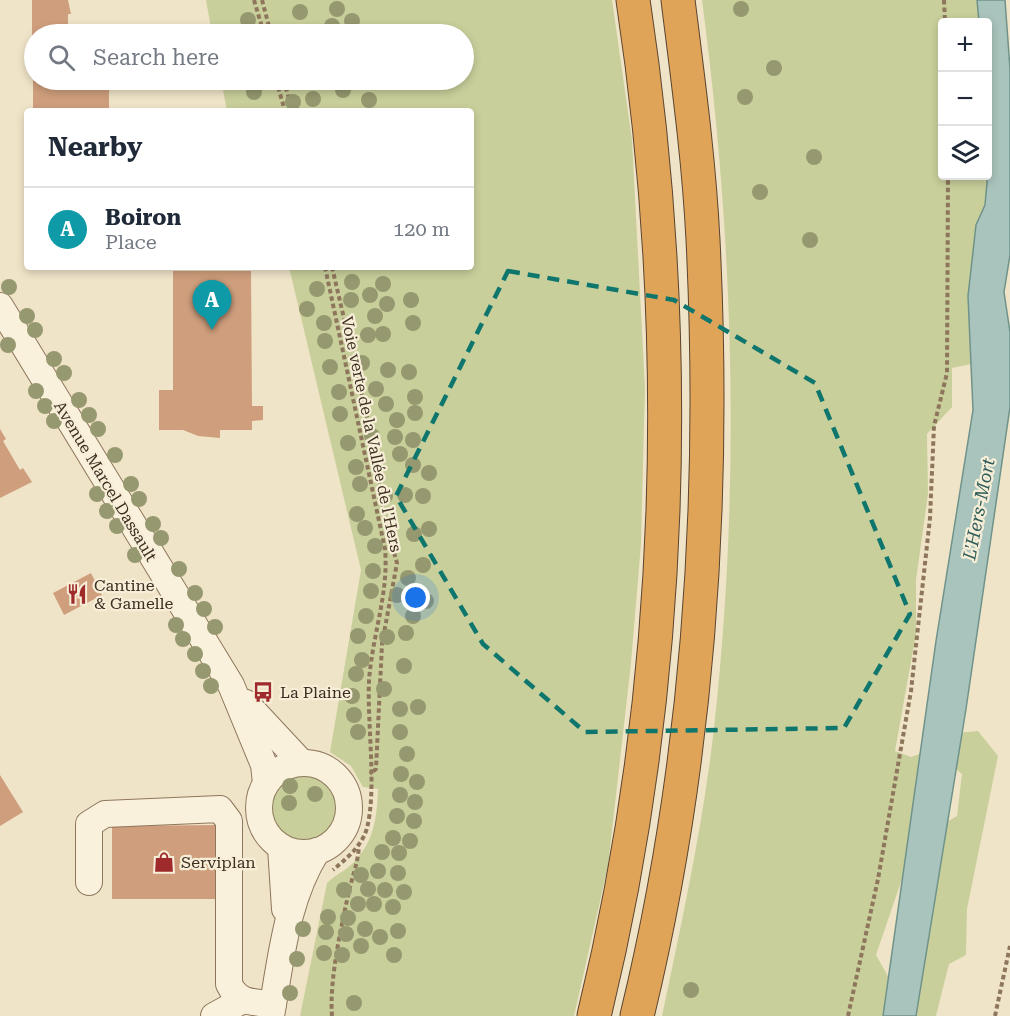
<!DOCTYPE html>
<meta charset="utf-8">
<style>
:root{--surface:#fff;--page:#f2f2f3;--text:#1f2937;--muted:#747a83;--line:#e0e1e3;--accent:#9e2a2b}
body{margin:0;font-family:"Roboto Serif",serif;background:var(--page);color:var(--text)}
.controls{position:absolute;right:18px;top:18px;display:grid;overflow:hidden;border-radius:6px;box-shadow:0 3px 9px #0003}
.controls button{width:54px;height:54px;display:grid;place-items:center;padding:0;border:0;border-bottom:2px solid var(--line);background:var(--surface);color:var(--text);font:30px sans-serif}
.you{position:absolute;left:416px;top:598px;width:21px;height:21px;margin:-15px;border:4px solid #fff;border-radius:50%;background:#1a73e8;box-shadow:0 0 0 9px #1a73e833}
.badge{display:grid;place-items:center;width:39px;height:39px;border-radius:50%;background:var(--accent);color:#fff;font-size:20px;font-weight:700}
.pin{position:absolute;translate:-50% -50px;filter:drop-shadow(0 2px 3px #0008)}
.pin::after{content:'';position:absolute;top:32px;width:21px;height:18px;background:inherit;clip-path:polygon(0 0,100% 0,50% 100%)}
.list{margin:0;padding:0;list-style:none}
h2{display:flex;justify-content:space-between;align-items:center;height:78px;margin:0;padding:0 24px;font-size:26px}
h2 small{font-size:20px;font-weight:400;color:var(--muted)}
.list li{display:grid;grid-template-columns:39px 1fr auto;gap:18px;align-items:center;box-sizing:border-box;height:84px;padding:0 24px;border-top:2px solid var(--line)}
.list b{display:block;font-size:22px;white-space:nowrap}
.list p{margin:0;font-size:20px;white-space:nowrap;color:var(--muted)}
.list em{font-size:20px;font-style:normal;color:var(--muted)}
.icon{flex:none;width:33px;height:33px;fill:none;stroke:currentColor;stroke-width:2;stroke-linecap:round;stroke-linejoin:round}
.map{position:relative;flex:none;width:1010px;height:1016px;overflow:hidden}
.search{position:absolute;background:var(--surface);box-shadow:0 3px 9px #0003;left:24px;top:24px;width:450px;height:66px;display:flex;align-items:center;gap:15px;box-sizing:border-box;padding:0 21px;border-radius:33px;color:var(--muted);font-size:22px}
.panel{position:absolute;background:var(--surface);box-shadow:0 3px 9px #0003;left:24px;top:108px;width:450px;height:162px;border-radius:6px}
.map>svg:first-child{display:block}
.green{fill:#c9cf9b}
.water{fill:#a9c4bc;stroke:#6f938a;stroke-width:1.5}
.building{fill:#cf9f7d}
.lines{fill:none;stroke-linecap:round;stroke-linejoin:round}
.minor-casing{stroke:#8d765c;stroke-width:28}
.highway-casing{stroke:#5b4430;stroke-width:35}
.path{stroke:#8d765c;stroke-width:4;stroke-dasharray:4.5 3;stroke-linecap:butt}
.minor{stroke:#faf1dc;stroke-width:26}
.highway{stroke:#e0a458;stroke-width:33}
.tree{fill:#96986f}
.marked{fill:none;stroke:#0f766e;stroke-width:4.5;stroke-dasharray:12 8;stroke-linejoin:round}
.labels{text-anchor:middle;stroke-width:4.5;stroke-linejoin:round;paint-order:stroke}
.street-label{font-size:16px;fill:#3d2e20;stroke:#f7eed8}
.poi-label{font-size:16px;fill:#3d2e20;stroke:#f7eed8;text-anchor:start}
.water-label{font-size:18px;font-style:italic;fill:#2f5d5a;stroke:#f7eed8}
</style>
<div class="map">
<svg width="1010" height="1016" viewBox="0 0 1010 1016">
<rect width="100%" height="100%" fill="#f0e4c8"/>
<g class="green">
<path d="M206,0H612L632,140L645,388L641,544L631,663L608,866L574,1016H300L327,883C335,875 345,871 353,863C374,842 377,818 378,789L363,787L351,766L330,752L361,570L289,267H471V111H227L221,80H464V34H212Z"/>
<path d="M702,0H977L979,22H942V176H988V136L991,137L985,205L976,225L968,296L971,364L952,368V407L927,434L928,494L916,580V634L895,751L911,757L936,748L945,823L957,816L962,774L950,764L957,733L978,731L998,756L967,909L966,955L949,964L936,1016H910L904,873L876,955L889,978L883,1016H662C682,921 703,825 714,728C741,485 734,242 702,0Z"/>
<circle cx="306" cy="807" r="36"/>
</g>
<path class="water" d="M977,0H1005L1010,69V255L1004,292L1010,332V407L966,709L916,1016H883L936,641L973,410L968,296L976,225L985,205L991,137L988,111V22H979Z"/>
<g class="building">
<path d="M32,0H68L71,14H68V34H34L32,49Z"/>
<rect x="33" y="80" width="76" height="31"/>
<path d="M173,271H251L252,406H263V420L252,421V430H220V438L198,436L183,430H159V390H173Z"/>
<path d="M0,429L6,439L3,441L20,470L23,468L32,482L0,498Z"/>
<path d="M91,573L102,595L64,615L53,593Z"/>
<path d="M0,775L23,812L0,826Z"/>
<path d="M216,825L217,899H112V826Z"/>
</g>
<g class="lines">
<g class="minor-casing">
<g id="minor">
<path d="M0,306L231,685L264,765L266,783"/>
<path d="M246,703L301,762"/>
<circle cx="304" cy="808" r="45"/>
<path d="M281,847L285,909"/>
<path d="M89,882V824L105,814L220,809L229,821V984C238,1004 254,1002 273,1004"/>
<path d="M214,1016L243,1000"/>
<path d="M271,1016C281,960 286,900 317,851"/>
</g>
</g>
<g class="highway-casing">
<g id="highway">
<path d="M594,1016C675,685 684,337 633,0"/>
<path d="M637,1016C699,761 716,501 703,240C699,160 688,80 678,0"/>
</g>
</g>
<g class="path">
<path d="M254,0L264,34"/>
<path d="M262,0L271,34"/>
<path d="M944,0L945,22"/>
<path d="M276,80L285,111"/>
<path d="M284,80L292,111"/>
<path d="M325,267L385,549C389,594 372,636 369,681C367,724 377,788 367,828C362,846 346,859 333,870"/>
<path d="M332,267L370,430L386,525L397,563L382,644L376,769L370,774"/>
<path d="M332,1016C329,979 342,923 350,887C354,872 358,861 359,846"/>
<path d="M848,1016L878,879L911,691L930,518L934,426L947,373L948,176"/>
<path d="M995,1016L1010,946"/>
</g>
<use href="#minor" class="minor"/>
<use href="#highway" class="highway"/>
</g>
<g class="tree">
<circle cx="337" cy="9" r="8"/>
<circle cx="741" cy="9" r="8"/>
<circle cx="300" cy="12" r="8"/>
<circle cx="248" cy="20" r="8"/>
<circle cx="352" cy="21" r="8"/>
<circle cx="332" cy="26" r="8"/>
<circle cx="774" cy="68" r="8"/>
<circle cx="343" cy="90" r="8"/>
<circle cx="254" cy="92" r="8"/>
<circle cx="745" cy="97" r="8"/>
<circle cx="313" cy="99" r="8"/>
<circle cx="369" cy="100" r="8"/>
<circle cx="293" cy="102" r="8"/>
<circle cx="814" cy="157" r="8"/>
<circle cx="760" cy="192" r="8"/>
<circle cx="810" cy="240" r="8"/>
<circle cx="352" cy="282" r="8"/>
<circle cx="383" cy="284" r="8"/>
<circle cx="9" cy="287" r="8"/>
<circle cx="317" cy="289" r="8"/>
<circle cx="370" cy="295" r="8"/>
<circle cx="351" cy="300" r="8"/>
<circle cx="411" cy="300" r="8"/>
<circle cx="387" cy="304" r="8"/>
<circle cx="307" cy="309" r="8"/>
<circle cx="27" cy="316" r="8"/>
<circle cx="375" cy="316" r="8"/>
<circle cx="324" cy="323" r="8"/>
<circle cx="413" cy="323" r="8"/>
<circle cx="35" cy="330" r="8"/>
<circle cx="383" cy="334" r="8"/>
<circle cx="368" cy="335" r="8"/>
<circle cx="325" cy="341" r="8"/>
<circle cx="8" cy="345" r="8"/>
<circle cx="54" cy="359" r="8"/>
<circle cx="362" cy="363" r="8"/>
<circle cx="330" cy="367" r="8"/>
<circle cx="388" cy="370" r="8"/>
<circle cx="409" cy="372" r="8"/>
<circle cx="64" cy="373" r="8"/>
<circle cx="376" cy="389" r="8"/>
<circle cx="36" cy="391" r="8"/>
<circle cx="339" cy="392" r="8"/>
<circle cx="415" cy="397" r="8"/>
<circle cx="79" cy="400" r="8"/>
<circle cx="386" cy="404" r="8"/>
<circle cx="45" cy="406" r="8"/>
<circle cx="415" cy="413" r="8"/>
<circle cx="340" cy="414" r="8"/>
<circle cx="89" cy="415" r="8"/>
<circle cx="397" cy="420" r="8"/>
<circle cx="54" cy="421" r="8"/>
<circle cx="98" cy="429" r="8"/>
<circle cx="372" cy="436" r="8"/>
<circle cx="395" cy="437" r="8"/>
<circle cx="413" cy="440" r="8"/>
<circle cx="348" cy="443" r="8"/>
<circle cx="400" cy="454" r="8"/>
<circle cx="115" cy="455" r="8"/>
<circle cx="413" cy="465" r="8"/>
<circle cx="356" cy="467" r="8"/>
<circle cx="429" cy="473" r="8"/>
<circle cx="131" cy="484" r="8"/>
<circle cx="360" cy="484" r="8"/>
<circle cx="97" cy="494" r="8"/>
<circle cx="405" cy="495" r="8"/>
<circle cx="385" cy="496" r="8"/>
<circle cx="423" cy="496" r="8"/>
<circle cx="139" cy="499" r="8"/>
<circle cx="107" cy="511" r="8"/>
<circle cx="357" cy="514" r="8"/>
<circle cx="153" cy="524" r="8"/>
<circle cx="117" cy="526" r="8"/>
<circle cx="365" cy="528" r="8"/>
<circle cx="429" cy="529" r="8"/>
<circle cx="414" cy="534" r="8"/>
<circle cx="161" cy="538" r="8"/>
<circle cx="375" cy="546" r="8"/>
<circle cx="135" cy="555" r="8"/>
<circle cx="423" cy="565" r="8"/>
<circle cx="179" cy="569" r="8"/>
<circle cx="373" cy="571" r="8"/>
<circle cx="408" cy="578" r="8"/>
<circle cx="371" cy="591" r="8"/>
<circle cx="195" cy="593" r="8"/>
<circle cx="397" cy="595" r="8"/>
<circle cx="426" cy="601" r="8"/>
<circle cx="204" cy="609" r="8"/>
<circle cx="366" cy="616" r="8"/>
<circle cx="413" cy="616" r="8"/>
<circle cx="176" cy="625" r="8"/>
<circle cx="215" cy="627" r="8"/>
<circle cx="406" cy="633" r="8"/>
<circle cx="358" cy="636" r="8"/>
<circle cx="387" cy="637" r="8"/>
<circle cx="183" cy="639" r="8"/>
<circle cx="195" cy="654" r="8"/>
<circle cx="362" cy="660" r="8"/>
<circle cx="404" cy="666" r="8"/>
<circle cx="203" cy="671" r="8"/>
<circle cx="356" cy="674" r="8"/>
<circle cx="211" cy="686" r="8"/>
<circle cx="384" cy="689" r="8"/>
<circle cx="352" cy="696" r="8"/>
<circle cx="418" cy="707" r="8"/>
<circle cx="400" cy="709" r="8"/>
<circle cx="354" cy="715" r="8"/>
<circle cx="358" cy="732" r="8"/>
<circle cx="400" cy="732" r="8"/>
<circle cx="407" cy="754" r="8"/>
<circle cx="401" cy="774" r="8"/>
<circle cx="417" cy="782" r="8"/>
<circle cx="290" cy="786" r="8"/>
<circle cx="315" cy="794" r="8"/>
<circle cx="400" cy="795" r="8"/>
<circle cx="415" cy="802" r="8"/>
<circle cx="289" cy="803" r="8"/>
<circle cx="397" cy="816" r="8"/>
<circle cx="414" cy="821" r="8"/>
<circle cx="393" cy="838" r="8"/>
<circle cx="410" cy="841" r="8"/>
<circle cx="382" cy="852" r="8"/>
<circle cx="399" cy="853" r="8"/>
<circle cx="378" cy="871" r="8"/>
<circle cx="398" cy="873" r="8"/>
<circle cx="361" cy="875" r="8"/>
<circle cx="368" cy="889" r="8"/>
<circle cx="344" cy="890" r="8"/>
<circle cx="385" cy="890" r="8"/>
<circle cx="404" cy="892" r="8"/>
<circle cx="358" cy="904" r="8"/>
<circle cx="374" cy="904" r="8"/>
<circle cx="393" cy="907" r="8"/>
<circle cx="328" cy="917" r="8"/>
<circle cx="348" cy="918" r="8"/>
<circle cx="303" cy="929" r="8"/>
<circle cx="365" cy="929" r="8"/>
<circle cx="398" cy="931" r="8"/>
<circle cx="326" cy="932" r="8"/>
<circle cx="346" cy="934" r="8"/>
<circle cx="380" cy="937" r="8"/>
<circle cx="361" cy="946" r="8"/>
<circle cx="324" cy="953" r="8"/>
<circle cx="342" cy="955" r="8"/>
<circle cx="394" cy="955" r="8"/>
<circle cx="297" cy="959" r="8"/>
<circle cx="691" cy="990" r="8"/>
<circle cx="290" cy="993" r="8"/>
<circle cx="354" cy="1003" r="8"/>
</g>
<path class="marked" d="M508,271L674,300L815,383L910,614L844,728L585,732L483,644L396,496Z"/>
<defs>
<g id="restaurant-bare" transform="scale(1.62)"><path d="M-5-6h1v4h1v-4h1v4h1v-4h1v5L-1.5 .5V6h-2V.5L-5-1ZM5-6V6H3V1.5H1.5Q1.5-4 5-6Z" fill="#9e2a2b" stroke="#f7eed8" stroke-width="2.5" paint-order="stroke"/></g>
<g id="bus-bare" transform="scale(1.62)"><path d="M-5-6H5V4H4V6H2V4H-2V6H-4V4H-5ZM-3.5-4V0h7V-4ZM-3.5 1.2v1.5H-2V1.2ZM2 1.2v1.5H3.5V1.2Z" fill="#9e2a2b" stroke="#f7eed8" stroke-width="2.5" paint-order="stroke"/></g>
<g id="shop-bare" transform="scale(1.62)"><path d="M-5-2.5h2.3a2.7 3.5 0 0 1 5.4 0H5L5.5 6h-11ZM-1.5-2.5h3a1.5 2.3 0 0 0-3 0Z" fill="#9e2a2b" stroke="#f7eed8" stroke-width="2.5" paint-order="stroke"/></g>
</defs>
<g fill-rule="evenodd">
<use href="#restaurant-bare" x="77" y="594"/>
<use href="#bus-bare" x="263" y="692"/>
<use href="#shop-bare" x="164" y="862"/>
</g>
<g class="labels">
<g class="street-label">
<text transform="translate(372 434) rotate(78)" y="6">Voie verte de la Vallée de l'Hers</text>
<text transform="translate(106 481) rotate(59)" y="6">Avenue Marcel Dassault</text>
</g>
<g class="poi-label">
<text x="94" y="591">Cantine<tspan x="94" dy="18">&amp; Gamelle</tspan></text>
<text x="280" y="698">La Plaine</text>
<text x="181" y="868">Serviplan</text>
</g>
<g class="water-label">
<text transform="translate(979 509) rotate(-79)" y="6">L'Hers-Mort</text>
</g>
</g>
</svg>
<div class="controls">
<button>+</button>
<button>−</button>
<button><svg class="icon" aria-label="layers" viewBox="0 0 24 24"><path d="M12 4l9 5-9 5-9-5zM3 14l9 5 9-5"/></svg></button>
</div>
<div class="you"></div>
<div class="pin badge" style="left:212px;top:330px;background:#0f9aa8">A</div>
<div class="search"><svg class="icon" aria-label="search" viewBox="0 0 24 24"><circle cx="10" cy="10" r="6"/><path d="M15 15l6 6"/></svg>Search here</div>
<section class="panel">
<h2>Nearby<small></small></h2>
<ul class="list">
<li><span class="badge" style="background:#0f9aa8">A</span><div><b>Boiron</b><p>Place</p></div><em>120 m</em></li>
</ul>
</section>
</div>
